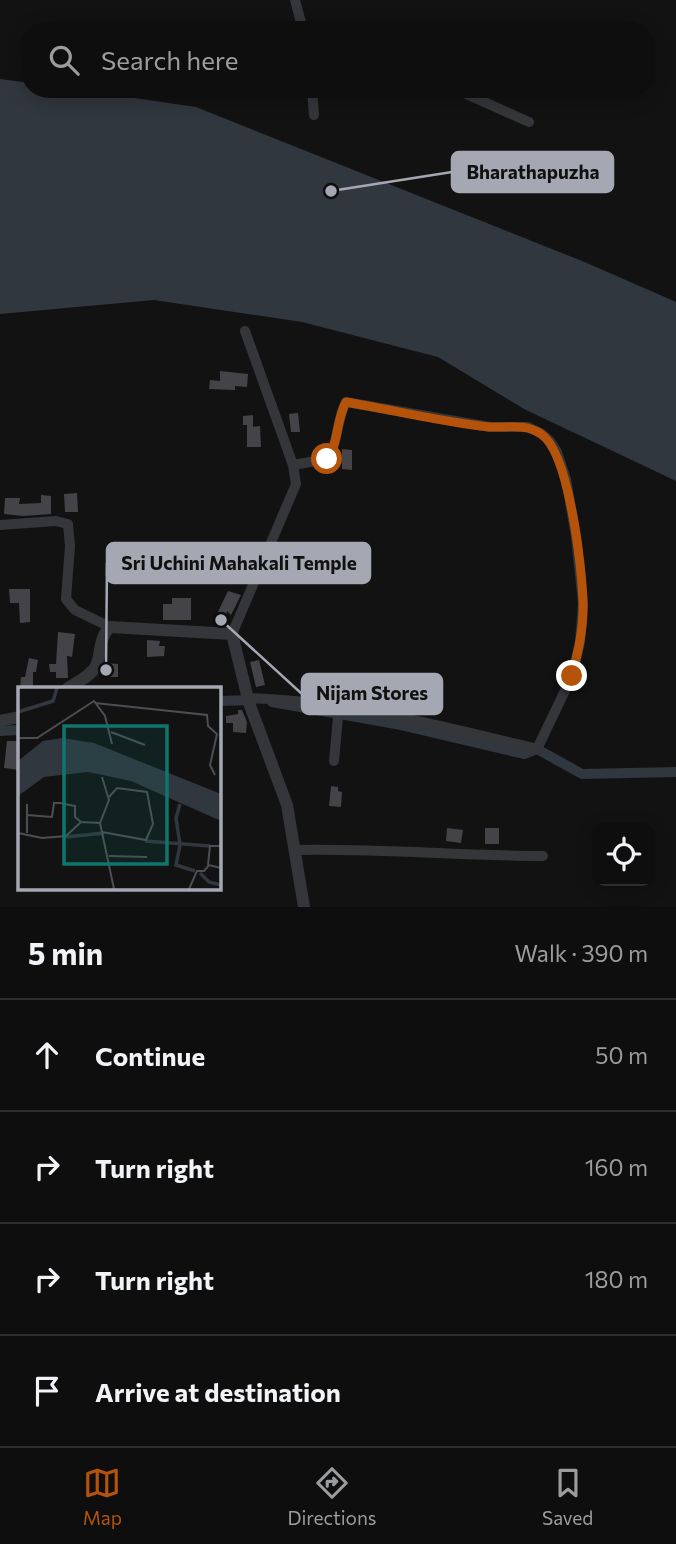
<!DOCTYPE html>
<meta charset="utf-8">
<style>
:root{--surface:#0e0e0e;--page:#1c1c1c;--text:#f1f3f6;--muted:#9b9c9e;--line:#2e2e2e;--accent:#b45309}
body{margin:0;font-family:Commissioner,sans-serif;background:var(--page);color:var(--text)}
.controls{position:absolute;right:21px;bottom:21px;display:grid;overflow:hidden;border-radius:14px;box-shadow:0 4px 18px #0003}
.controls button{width:63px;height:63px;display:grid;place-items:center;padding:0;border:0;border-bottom:2px solid var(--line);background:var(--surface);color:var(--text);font:35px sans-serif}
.stop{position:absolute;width:21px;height:21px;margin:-16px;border:5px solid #b45309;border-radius:50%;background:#fff}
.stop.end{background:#b45309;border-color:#fff;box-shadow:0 2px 7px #0008}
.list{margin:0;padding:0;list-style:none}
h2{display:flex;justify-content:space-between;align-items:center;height:91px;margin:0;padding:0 28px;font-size:30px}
h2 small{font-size:23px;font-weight:400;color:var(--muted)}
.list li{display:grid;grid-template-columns:46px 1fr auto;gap:21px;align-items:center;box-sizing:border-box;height:112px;padding:0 28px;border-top:2px solid var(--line)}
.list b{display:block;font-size:26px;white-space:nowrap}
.list em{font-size:23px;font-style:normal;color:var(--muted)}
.icon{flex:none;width:38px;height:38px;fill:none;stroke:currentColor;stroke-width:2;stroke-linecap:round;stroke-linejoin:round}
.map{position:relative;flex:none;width:676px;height:907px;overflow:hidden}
.search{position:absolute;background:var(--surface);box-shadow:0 4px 18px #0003;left:21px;right:21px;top:21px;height:77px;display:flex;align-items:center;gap:18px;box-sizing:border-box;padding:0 24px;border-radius:28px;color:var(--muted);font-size:26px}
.sheet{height:539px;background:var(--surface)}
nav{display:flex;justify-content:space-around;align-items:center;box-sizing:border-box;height:98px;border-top:2px solid var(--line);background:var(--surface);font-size:19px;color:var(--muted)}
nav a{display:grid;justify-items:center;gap:4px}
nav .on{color:var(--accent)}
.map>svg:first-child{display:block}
.water{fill:#31373e}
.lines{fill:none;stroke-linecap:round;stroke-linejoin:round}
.canal{stroke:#31373e;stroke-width:10}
.building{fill:#444448}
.minor{stroke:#35363a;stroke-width:10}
.tertiary{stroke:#35363a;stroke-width:12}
.route{stroke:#b45309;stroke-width:9}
.inset-river{fill:none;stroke:#31373e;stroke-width:3.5}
.inset-road{fill:none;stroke:#4d4e53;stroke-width:2}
.view{fill:#0f766e;fill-opacity:0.15;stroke:#0f766e;stroke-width:3.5}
.inset-edge{fill:none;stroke:#a5a8b2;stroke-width:3.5}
.leader{fill:none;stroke:#a5a8b2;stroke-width:2.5}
.callout-dot{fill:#a5a8b2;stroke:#0d0d0e;stroke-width:2.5}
.callout{fill:#a5a8b2;stroke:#a5a8b2;stroke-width:2.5}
.callout-label{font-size:19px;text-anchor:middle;font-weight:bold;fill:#111}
</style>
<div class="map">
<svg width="676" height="907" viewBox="0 0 676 907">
<rect width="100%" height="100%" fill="#121213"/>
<path class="water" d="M0,79L30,83V89H73L196,107L587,263L676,302V481L524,409L438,357L302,322L154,300L0,314Z"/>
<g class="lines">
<g class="canal">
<path d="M219,701L253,700"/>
<path d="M272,702L396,724L524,754L537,749L582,774L676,772"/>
<path d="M0,731L19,730"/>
</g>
</g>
<g class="building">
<path d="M220,371L248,374L247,387L235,386V390L209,389L210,380L220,381Z"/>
<path d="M298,413L300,432H291L289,414Z"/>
<path d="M253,415V427L260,426L261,447H247V425H243V416Z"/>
<path d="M342,449L352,450V470L342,469Z"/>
<path d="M77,493L78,512H65L64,494Z"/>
<path d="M41,495L51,496V514L23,516L4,514L5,498H20L19,504L41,503Z"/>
<path d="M9,589H30V622L20,623L19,603H10Z"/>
<path d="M228,591L241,595L231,615L227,611L225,625L216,624L217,614Z"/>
<path d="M172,598H191V620H163V604H172Z"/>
<path d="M58,632L75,634L72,657L67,656L68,678H56V672H50L49,664H56Z"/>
<path d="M147,640L160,641L159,646H165L164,656L147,657Z"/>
<path d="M29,658L38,660L36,672H33V688H20L21,677H25Z"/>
<path d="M259,660L265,685L256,687L250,662Z"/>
<path d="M106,663L118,664V677H102Z"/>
<path d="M238,710H242L247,722L246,733L233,732V723H226V716L238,714Z"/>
<path d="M7,741H19V770L4,768Z"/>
<path d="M331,786L338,787V791L342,792L341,807L329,806Z"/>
<path d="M447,828L463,830L461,843L446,841Z"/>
<rect x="485" y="828" width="14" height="16"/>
</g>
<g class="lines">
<g class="minor">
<path d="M295,0L303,30"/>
<path d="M312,89L314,115"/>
<path d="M455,89L529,122"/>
<path d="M0,525L56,521L68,524L70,546L66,599L75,610L110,627"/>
<path d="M232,634L296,484L293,465L245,331"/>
<path d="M248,698C346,701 442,726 537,749L572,676L580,642L583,603L576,537L566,479L557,452L550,441L542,434L528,427H490L346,402C336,420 339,443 327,459L293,465"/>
<path d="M334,761L339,706"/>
<path d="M294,850C377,848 460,856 543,856"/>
</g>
<g class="tertiary">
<path d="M68,688C77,682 91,676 96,666C102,652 98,639 110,627L232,634L249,703L287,805L304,907"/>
<path d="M0,721L19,717"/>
</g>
</g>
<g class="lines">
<path class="route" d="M327,459C339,443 336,420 346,402C393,410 441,422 489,427C507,428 525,423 541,434C569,452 582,567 583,602C584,627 578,652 572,676"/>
</g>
<g transform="translate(18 687)">
<rect width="203" height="203" fill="#121213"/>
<path d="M44,51L76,56L203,107V134L113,94L70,85L26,90L0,109V74L25,54Z" fill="#31373e"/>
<path class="inset-river" d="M0,25L35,14L39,1M162,117L158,131L162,158L158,178L177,184M48,150L86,146M127,154L192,159M182,186L191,195L203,198"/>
<path class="inset-road" d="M77,16L189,28L190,39L199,47L192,78L197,88M93,45L127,58M0,51H19L76,14L87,29L94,57M9,128L34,130L36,116H42L57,119V130L63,135M82,136L91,113L84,90M84,145L128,153L135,137L129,105L99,101L91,110M0,146L24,151L48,149L63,135L82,136L96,202M9,146V117M91,169L129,170M190,178L192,159H203M171,202L179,184H186L191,178L203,181"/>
<path class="view" d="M46,39H149V177H46Z"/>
<rect width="203" height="203" class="inset-edge"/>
</g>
<path class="leader" d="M331 191L452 172M106 670L107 563M221 620L302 694"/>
<g class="callout-dot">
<circle cx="331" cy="191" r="7"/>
<circle cx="106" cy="670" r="7"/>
<circle cx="221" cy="620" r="7"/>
</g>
<g class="callout">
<rect x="452" y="152" width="161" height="40" rx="7"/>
<rect x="107" y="543" width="263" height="40" rx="7"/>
<rect x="302" y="674" width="140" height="40" rx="7"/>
</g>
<g class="callout-label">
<text x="533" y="179">Bharathapuzha</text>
<text x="239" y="570">Sri Uchini Mahakali Temple</text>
<text x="372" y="700">Nijam Stores</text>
</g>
</svg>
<div class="controls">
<button><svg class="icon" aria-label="locate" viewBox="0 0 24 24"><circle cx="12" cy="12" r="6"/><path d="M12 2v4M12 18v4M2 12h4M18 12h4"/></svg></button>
</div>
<div class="stop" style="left:327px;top:459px"></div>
<div class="stop end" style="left:572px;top:676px"></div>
<div class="search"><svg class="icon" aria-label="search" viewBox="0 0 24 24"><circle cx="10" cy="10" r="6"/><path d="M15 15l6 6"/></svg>Search here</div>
</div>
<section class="sheet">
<h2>5 min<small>Walk · 390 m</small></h2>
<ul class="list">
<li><svg class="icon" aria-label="ahead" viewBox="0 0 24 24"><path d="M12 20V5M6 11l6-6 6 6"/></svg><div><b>Continue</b></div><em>50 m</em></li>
<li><svg class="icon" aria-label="right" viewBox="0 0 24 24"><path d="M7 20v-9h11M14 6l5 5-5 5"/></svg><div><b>Turn right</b></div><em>160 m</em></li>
<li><svg class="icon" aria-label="right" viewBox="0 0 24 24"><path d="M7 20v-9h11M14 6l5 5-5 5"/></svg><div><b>Turn right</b></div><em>180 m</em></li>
<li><svg class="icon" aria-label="arrive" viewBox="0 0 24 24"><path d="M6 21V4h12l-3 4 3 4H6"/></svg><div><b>Arrive at destination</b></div></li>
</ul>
</section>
<nav>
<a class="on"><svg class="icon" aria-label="map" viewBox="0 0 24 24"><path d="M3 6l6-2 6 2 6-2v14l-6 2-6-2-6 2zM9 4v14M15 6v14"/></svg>Map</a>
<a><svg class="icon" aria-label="directions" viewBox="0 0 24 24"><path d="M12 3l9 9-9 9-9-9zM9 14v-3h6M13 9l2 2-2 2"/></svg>Directions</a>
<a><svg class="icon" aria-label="saved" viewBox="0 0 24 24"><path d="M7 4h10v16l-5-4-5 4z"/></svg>Saved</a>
</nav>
